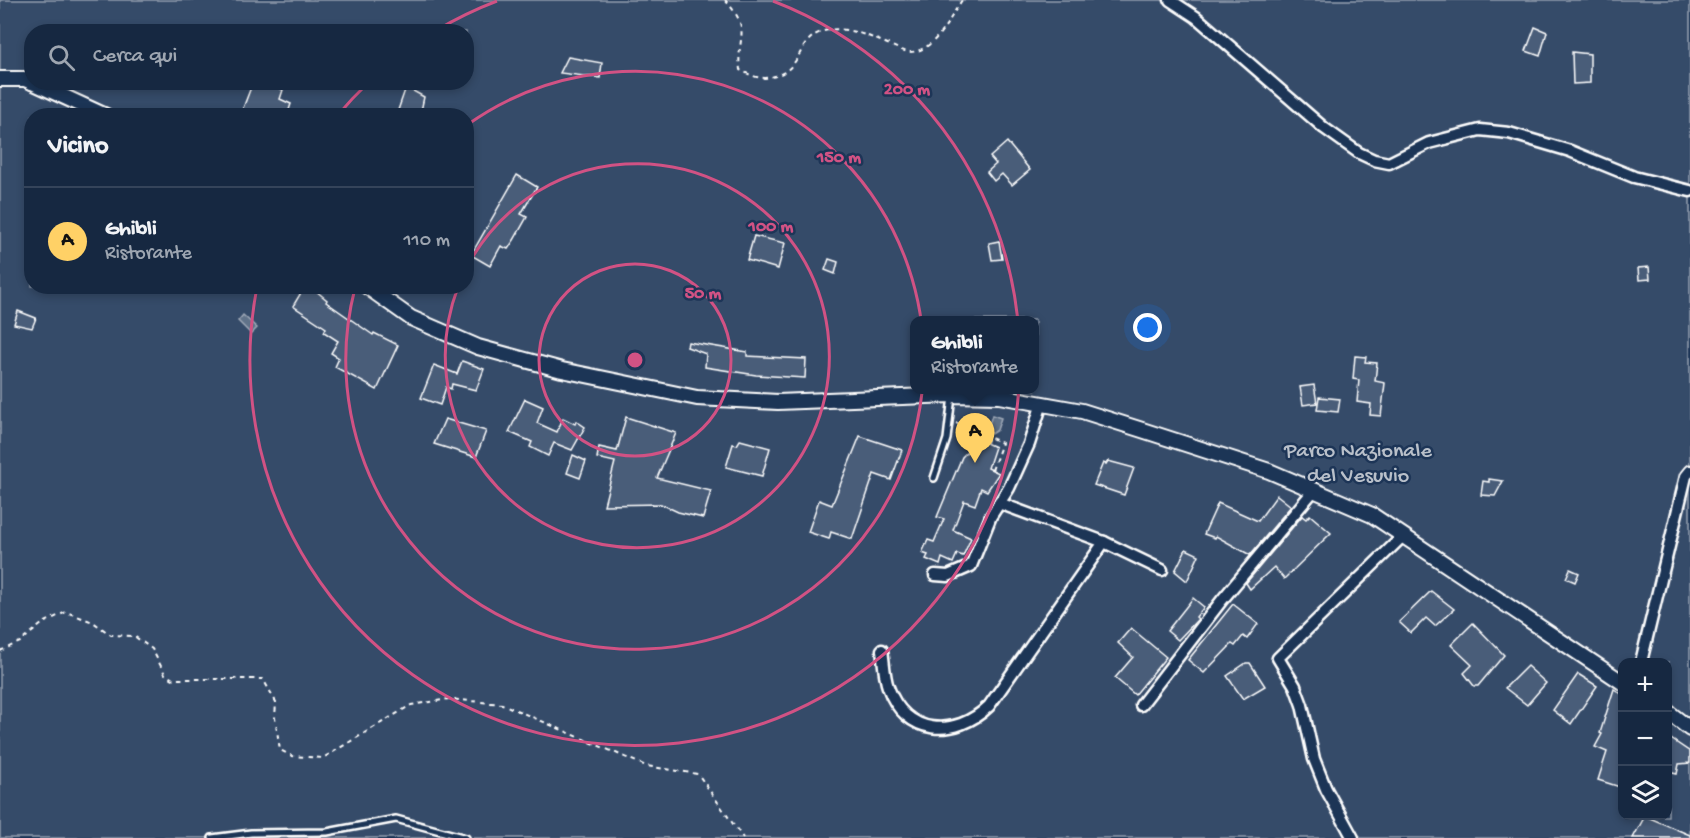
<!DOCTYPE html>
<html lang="it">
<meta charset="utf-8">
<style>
:root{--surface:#162841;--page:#23344c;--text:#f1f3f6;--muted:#9ea6b1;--line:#35445a;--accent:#ffd166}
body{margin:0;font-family:"Gochi Hand",sans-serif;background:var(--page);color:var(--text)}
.controls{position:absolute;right:18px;bottom:18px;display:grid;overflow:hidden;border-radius:12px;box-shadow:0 3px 9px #0003}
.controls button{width:54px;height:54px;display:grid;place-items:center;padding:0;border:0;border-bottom:2px solid var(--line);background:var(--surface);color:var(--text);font:30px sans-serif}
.you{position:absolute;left:1148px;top:328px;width:21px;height:21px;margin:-15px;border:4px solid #fff;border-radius:50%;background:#1a73e8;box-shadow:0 0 0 9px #1a73e833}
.badge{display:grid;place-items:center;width:39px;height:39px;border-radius:50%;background:var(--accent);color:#111;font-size:20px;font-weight:700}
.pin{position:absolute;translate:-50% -50px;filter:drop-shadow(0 2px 3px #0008)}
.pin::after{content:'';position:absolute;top:32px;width:21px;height:18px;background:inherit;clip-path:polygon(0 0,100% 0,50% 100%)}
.popup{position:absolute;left:910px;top:316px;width:129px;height:78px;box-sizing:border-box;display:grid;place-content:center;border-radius:12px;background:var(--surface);filter:drop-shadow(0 2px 4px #0005);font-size:20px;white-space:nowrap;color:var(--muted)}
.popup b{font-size:22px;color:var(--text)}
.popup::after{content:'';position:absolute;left:50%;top:100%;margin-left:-12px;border:12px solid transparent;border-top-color:var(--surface)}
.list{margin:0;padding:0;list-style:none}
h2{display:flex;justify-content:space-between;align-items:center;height:78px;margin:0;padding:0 24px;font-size:26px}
h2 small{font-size:20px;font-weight:400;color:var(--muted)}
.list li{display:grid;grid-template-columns:39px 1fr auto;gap:18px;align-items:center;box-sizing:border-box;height:108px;padding:0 24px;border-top:2px solid var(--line)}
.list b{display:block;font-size:22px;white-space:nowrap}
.list p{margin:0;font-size:20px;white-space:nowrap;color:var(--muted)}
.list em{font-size:20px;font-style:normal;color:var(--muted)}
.icon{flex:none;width:33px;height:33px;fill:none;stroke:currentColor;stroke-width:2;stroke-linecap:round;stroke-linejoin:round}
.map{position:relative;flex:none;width:1690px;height:838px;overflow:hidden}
.search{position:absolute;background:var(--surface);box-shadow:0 3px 9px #0003;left:24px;top:24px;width:450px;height:66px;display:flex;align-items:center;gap:15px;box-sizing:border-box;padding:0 21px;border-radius:24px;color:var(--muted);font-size:22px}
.panel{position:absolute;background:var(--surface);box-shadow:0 3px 9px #0003;left:24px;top:108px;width:450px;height:186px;border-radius:24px}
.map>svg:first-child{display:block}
.green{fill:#364b69;stroke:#9aa5b4;stroke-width:1.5;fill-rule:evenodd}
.water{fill:#617289;stroke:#a0aab8;stroke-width:1.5}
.building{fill:#4a5d79;stroke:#fff;stroke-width:1.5}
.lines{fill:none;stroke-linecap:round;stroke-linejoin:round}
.service-casing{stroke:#fff;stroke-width:10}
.minor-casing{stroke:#fff;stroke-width:15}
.tertiary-casing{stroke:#fff;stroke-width:18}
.path{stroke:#fff;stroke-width:2;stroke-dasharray:4.5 4.5;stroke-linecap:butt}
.service{stroke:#1d3557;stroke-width:5}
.minor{stroke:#1d3557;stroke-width:10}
.tertiary{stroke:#1d3557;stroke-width:14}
.ring{fill:none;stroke:#d15284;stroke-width:3}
.labels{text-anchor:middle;stroke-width:5;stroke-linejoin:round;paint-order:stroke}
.park-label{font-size:22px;fill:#b9c0ca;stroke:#1d3557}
.centre{fill:#d15284;stroke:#1d3557;stroke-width:3}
.ring-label{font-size:18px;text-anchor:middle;font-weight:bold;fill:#d15284;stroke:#1d3557;stroke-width:5;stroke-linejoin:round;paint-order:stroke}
</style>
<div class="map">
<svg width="1690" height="838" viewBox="0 0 1690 838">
<rect width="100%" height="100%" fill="#1d3557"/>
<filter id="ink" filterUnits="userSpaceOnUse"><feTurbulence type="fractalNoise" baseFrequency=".0167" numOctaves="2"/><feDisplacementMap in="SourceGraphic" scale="12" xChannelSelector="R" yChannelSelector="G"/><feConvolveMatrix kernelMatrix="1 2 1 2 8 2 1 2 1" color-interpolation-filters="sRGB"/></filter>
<g filter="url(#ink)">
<path class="green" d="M0,0H1690V838H0ZM32,32H466V82H32ZM32,116H466V286H32ZM915,320H1035V390H915ZM1622,662H1668V816H1622Z"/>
<g class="water">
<path d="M243,315L257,328L251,334L238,321Z"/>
<path d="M992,415L1001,418L997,430L991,434L988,428Z"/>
</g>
<g class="building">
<path d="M1535,27L1547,32L1540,56L1526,51Z"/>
<path d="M1572,52L1590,54V83L1573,84Z"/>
<path d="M568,57L602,63L600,78L560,73Z"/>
<path d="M253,82L269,87L270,84L283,90L280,99L291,104L287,116H240Z"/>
<path d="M406,87L424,97L420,116H396Z"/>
<path d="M1007,142L1030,170L1012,185L1002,174L994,181L987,172L996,164L990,157Z"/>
<path d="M517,175L537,187L521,214L527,217L514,240L508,249L501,246L490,266L471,255Z"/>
<path d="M754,236L785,243L778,269L747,260Z"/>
<path d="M999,241L1002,259L992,260L989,243Z"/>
<path d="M829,259L838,262L835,274L825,270Z"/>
<path d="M1649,267L1650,279L1639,280L1638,268Z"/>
<path d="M305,286H310L327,300L326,302L373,335L374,333L398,345L377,390L335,367L339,358L331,353L338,341L324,332L326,328L293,306Z"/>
<path d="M18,311L36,318L32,328L14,324Z"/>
<path d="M688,342L747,352V356L806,359L805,378L756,375L705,367L706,354L687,347Z"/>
<path d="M1355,356L1366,357L1365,362L1377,363L1375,381L1385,383L1381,416L1370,415L1371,404L1357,402L1359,380L1353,379Z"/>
<path d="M462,361L484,369L476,390L452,384L451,389L446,387L440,405L421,398L434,365L457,374Z"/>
<path d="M1314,385L1317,403L1303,405L1300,387Z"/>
<path d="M1319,397L1340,399L1338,412L1317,410Z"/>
<path d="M525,399L543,407L537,423L557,432L563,418L575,424L576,421L585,427L572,450L554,443L548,456L530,447L532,442L509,432Z"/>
<path d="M626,417L676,433L657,478L711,491L703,518L678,512L661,504L604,505L615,462L597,458L599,447L617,451Z"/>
<path d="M445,419L486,431L476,457L434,444Z"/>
<path d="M860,436L902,450L891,480L874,474L852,539L831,532L829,539L808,532L819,500L832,505Z"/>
<path d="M740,440L770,448L762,476L726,467L733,444L737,445Z"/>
<path d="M979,440L995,447L988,468L999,473L987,491L981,488L975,505L964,501L953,530L971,538L963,556L957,554L953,563L942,558L940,565L926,559L928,555L922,553L928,540L934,542L944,519L937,517L962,457Z"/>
<path d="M573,455L586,461L580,478L567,473Z"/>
<path d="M1108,461L1134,468L1124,495L1094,485L1103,463L1106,464Z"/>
<path d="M1489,479L1503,481L1495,496L1481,495L1483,481L1489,482Z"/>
<path d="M1277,495L1291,506L1250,555L1216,536L1215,538L1204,534L1218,503L1258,521Z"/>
<path d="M1310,515L1331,533L1284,579L1274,567L1250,589L1246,583L1302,516L1306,519Z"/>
<path d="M1186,549L1199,555L1187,581L1175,571Z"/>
<path d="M1570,569L1579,573L1575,582L1566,578Z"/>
<path d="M1431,591L1454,609L1435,626L1426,618L1411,633L1399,622Z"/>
<path d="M1193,598L1204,607L1196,617L1198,619L1178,640L1167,631Z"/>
<path d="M1233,604L1258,624L1247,639L1243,636L1235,646L1232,644L1204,673L1188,660Z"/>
<path d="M1473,623L1504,655L1478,686H1474L1464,673L1472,665L1451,645Z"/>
<path d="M1131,628L1166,657L1135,695L1115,678L1133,657L1118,643Z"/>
<path d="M1246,663H1250L1265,686L1243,699L1227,676Z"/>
<path d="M1527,666L1546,683L1527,705L1505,688Z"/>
<path d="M1578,674L1597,686L1571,724L1553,710Z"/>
<path d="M1614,689L1623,695V788L1598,780L1607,752L1595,747L1602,734L1600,733Z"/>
<path d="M1668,737L1690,752V763L1679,764L1677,774L1668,772Z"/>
<path d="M1645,816L1690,835V838H1633Z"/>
</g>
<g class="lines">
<g class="service-casing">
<g id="service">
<path d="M934,478L947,439L952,396"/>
<path d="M212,838L251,833L327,832L396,819L466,838"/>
</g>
</g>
<g class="minor-casing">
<g id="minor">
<path d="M1170,0L1196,17L1324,128L1359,153L1374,160L1389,163L1429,143L1480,130L1509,133L1570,151L1634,177L1690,191"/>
<path d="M999,503L1104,542L1162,570"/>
<path d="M935,575L948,576L971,566L991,516L1009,488L1029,444L1042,403"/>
<path d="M882,650C884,662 884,676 888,687C905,736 955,739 989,706L1104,542"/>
<path d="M1641,662L1686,476L1690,471"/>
<path d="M1141,705L1222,600L1315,489"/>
<path d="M1353,838L1326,789L1314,759L1302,705L1295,686L1278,658L1404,535"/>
</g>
</g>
<g class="tertiary-casing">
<g id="tertiary">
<path d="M0,79H25L32,82"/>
<path d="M32,82L106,116"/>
<path d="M366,286L411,318L478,347L562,370L697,398L778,402L952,395L999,396L1082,411L1139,429L1269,471L1372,515L1622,682"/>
<path d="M1668,712L1690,729"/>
</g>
</g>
<g class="path">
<path d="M725,0C753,31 736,36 740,70C750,75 760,80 771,77C804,70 795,42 821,32C848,22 882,43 907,52C934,54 949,19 962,0"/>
<path d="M956,423L989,437"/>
<path d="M987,443L989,437L1002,443L992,470"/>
<path d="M0,651L20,642L43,623L66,612L93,622L111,635L134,636L152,649L165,674L173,679H263L276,702L275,718L280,750L292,756L323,758L411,705L449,699L502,704L646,766L698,774L743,838"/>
</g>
<use href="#service" class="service"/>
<use href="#minor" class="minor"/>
<use href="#tertiary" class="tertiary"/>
</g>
</g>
<g class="ring">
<circle cx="635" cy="360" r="96"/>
<path d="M467 267A192 192 0 1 1 458 287"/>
<path d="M467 125A289 289 0 1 1 355 288"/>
<path d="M338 115A385 385 0 0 1 368 83M437 30A385 385 0 0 1 497 1M773 1A385 385 0 1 1 257 287"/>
</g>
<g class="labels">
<g class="park-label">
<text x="1358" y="456">Parco Nazionale<tspan x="1358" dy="25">del Vesuvio</tspan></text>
</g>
</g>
<circle cx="635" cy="360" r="9" class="centre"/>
<g class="ring-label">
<text x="907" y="94">200 m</text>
<text x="839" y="162">150 m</text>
<text x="771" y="231">100 m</text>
<text x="703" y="298">50 m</text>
</g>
</svg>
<div class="controls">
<button>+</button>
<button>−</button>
<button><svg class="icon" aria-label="layers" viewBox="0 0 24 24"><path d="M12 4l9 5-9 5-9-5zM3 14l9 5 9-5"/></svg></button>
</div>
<div class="you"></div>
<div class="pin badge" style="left:975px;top:463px">A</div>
<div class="popup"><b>Ghibli</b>Ristorante</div>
<div class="search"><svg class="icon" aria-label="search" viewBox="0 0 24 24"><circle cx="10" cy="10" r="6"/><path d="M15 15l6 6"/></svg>Cerca qui</div>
<section class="panel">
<h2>Vicino<small></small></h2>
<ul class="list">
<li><span class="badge">A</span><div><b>Ghibli</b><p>Ristorante</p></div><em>110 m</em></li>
</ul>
</section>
</div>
